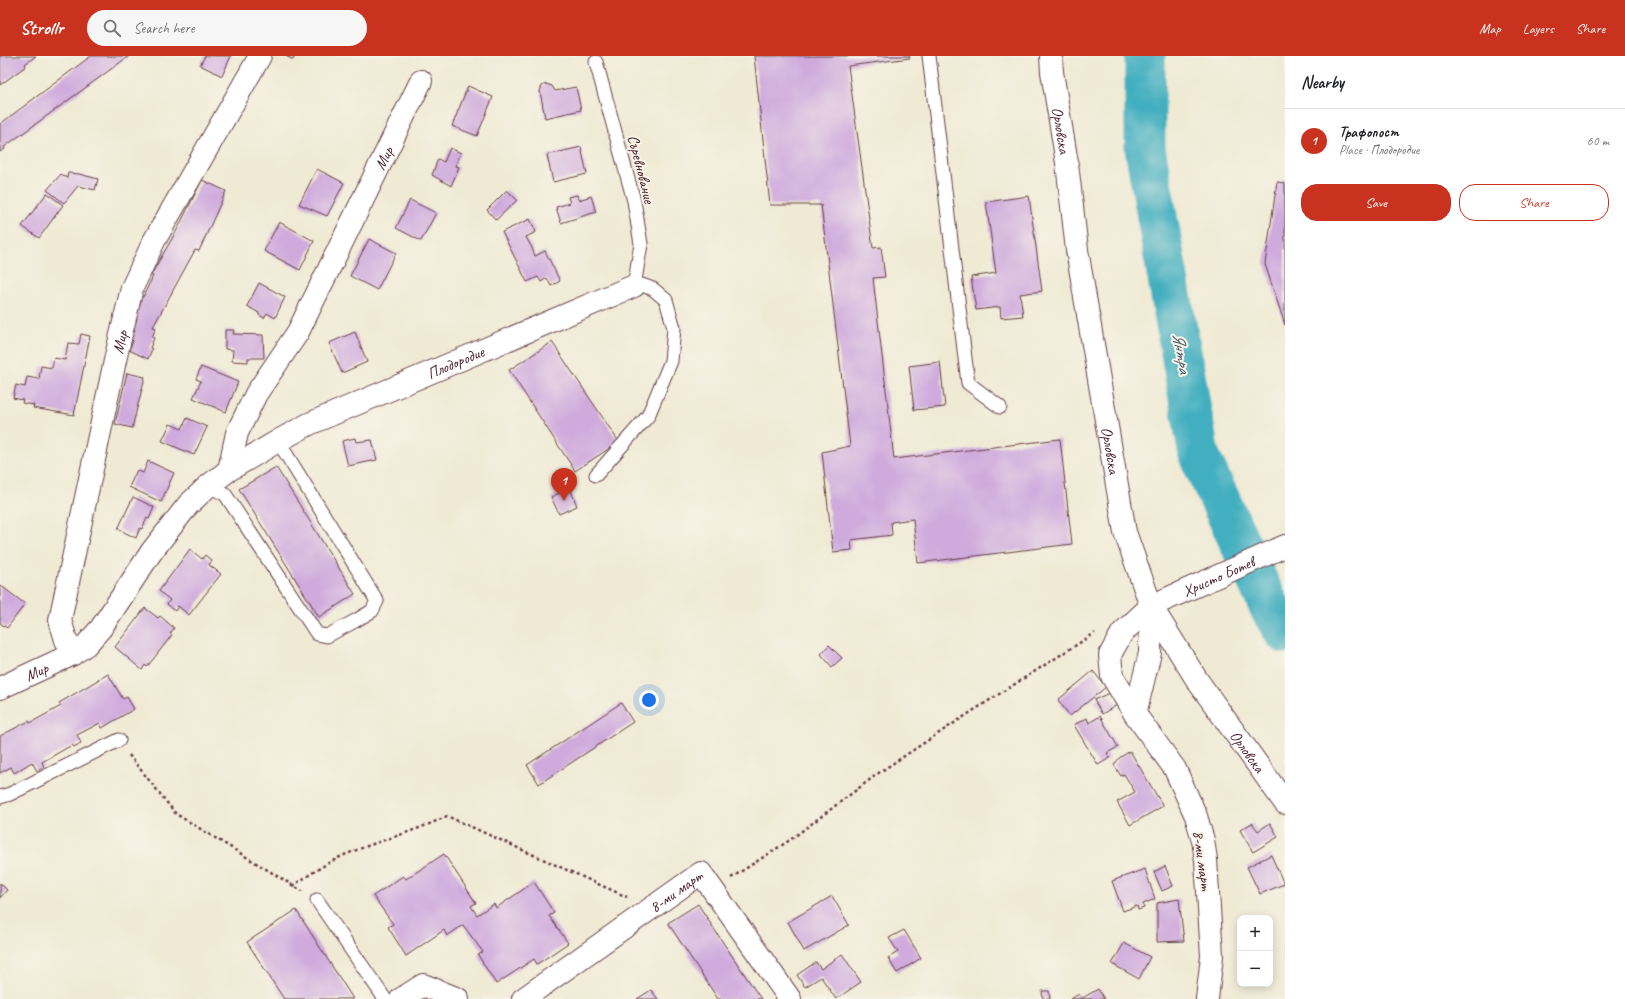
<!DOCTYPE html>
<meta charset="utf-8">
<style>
:root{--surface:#fff;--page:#f6f6f6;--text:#202124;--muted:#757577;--line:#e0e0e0;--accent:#c8321e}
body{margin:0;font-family:Caveat,sans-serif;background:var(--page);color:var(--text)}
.controls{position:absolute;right:12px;bottom:12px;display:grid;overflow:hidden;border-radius:8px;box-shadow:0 2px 10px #0003}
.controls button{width:36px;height:36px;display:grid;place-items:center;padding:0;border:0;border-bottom:1px solid var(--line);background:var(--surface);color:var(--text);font:20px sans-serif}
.you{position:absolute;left:649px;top:644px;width:14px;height:14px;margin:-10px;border:3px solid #fff;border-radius:50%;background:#1a73e8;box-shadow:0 0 0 6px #1a73e833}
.badge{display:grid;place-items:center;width:26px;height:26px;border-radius:50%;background:var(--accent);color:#fff;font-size:13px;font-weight:700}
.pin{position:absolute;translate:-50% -33px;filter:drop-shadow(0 1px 2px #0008)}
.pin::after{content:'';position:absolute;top:21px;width:14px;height:12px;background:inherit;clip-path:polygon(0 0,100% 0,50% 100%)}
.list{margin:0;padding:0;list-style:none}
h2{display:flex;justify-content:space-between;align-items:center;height:52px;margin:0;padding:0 16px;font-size:17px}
h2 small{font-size:13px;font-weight:400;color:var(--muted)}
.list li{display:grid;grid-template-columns:26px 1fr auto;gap:12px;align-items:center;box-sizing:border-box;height:64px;padding:0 16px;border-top:1px solid var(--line)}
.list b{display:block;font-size:15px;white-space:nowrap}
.list p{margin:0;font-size:13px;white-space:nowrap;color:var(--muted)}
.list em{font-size:13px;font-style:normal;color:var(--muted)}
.actions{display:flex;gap:8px;padding:12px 16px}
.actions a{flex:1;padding:9px 0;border:1px solid var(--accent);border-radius:16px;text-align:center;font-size:14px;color:var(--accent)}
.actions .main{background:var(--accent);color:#fff}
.icon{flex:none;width:22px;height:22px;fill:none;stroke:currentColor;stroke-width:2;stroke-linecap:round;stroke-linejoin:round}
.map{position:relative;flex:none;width:1285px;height:943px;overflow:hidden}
header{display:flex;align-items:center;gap:24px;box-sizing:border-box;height:56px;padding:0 20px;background:var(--accent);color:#fff}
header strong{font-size:19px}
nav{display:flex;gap:22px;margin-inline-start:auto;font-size:14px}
.search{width:280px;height:36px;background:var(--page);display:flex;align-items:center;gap:10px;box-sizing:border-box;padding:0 14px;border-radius:22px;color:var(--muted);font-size:15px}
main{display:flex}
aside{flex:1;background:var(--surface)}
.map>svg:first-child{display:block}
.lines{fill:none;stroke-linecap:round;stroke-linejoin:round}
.river{stroke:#42afc0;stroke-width:41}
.building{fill:#cfaadd}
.service-casing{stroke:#633d44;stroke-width:15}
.minor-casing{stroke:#633d44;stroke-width:24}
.tertiary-casing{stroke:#633d44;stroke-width:24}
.path{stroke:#633d44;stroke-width:2.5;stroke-dasharray:3 3;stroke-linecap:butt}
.service{stroke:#fff;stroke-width:13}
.minor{stroke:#fff;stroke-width:22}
.tertiary{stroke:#fff;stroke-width:22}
.labels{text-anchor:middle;stroke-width:4;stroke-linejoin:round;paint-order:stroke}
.street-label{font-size:16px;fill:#4a1f2b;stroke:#f7f3e8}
.water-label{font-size:17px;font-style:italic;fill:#475967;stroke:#f7f3e8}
</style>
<header>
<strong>Strollr</strong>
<div class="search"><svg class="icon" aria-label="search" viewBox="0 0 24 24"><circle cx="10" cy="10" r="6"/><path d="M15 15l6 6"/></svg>Search here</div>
<nav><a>Map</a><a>Layers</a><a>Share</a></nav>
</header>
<main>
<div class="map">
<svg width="1285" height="943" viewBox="0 0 1285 943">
<rect width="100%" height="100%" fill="#f7f3e8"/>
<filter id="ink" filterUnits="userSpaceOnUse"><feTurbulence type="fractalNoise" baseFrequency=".025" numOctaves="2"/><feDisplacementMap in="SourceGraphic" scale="8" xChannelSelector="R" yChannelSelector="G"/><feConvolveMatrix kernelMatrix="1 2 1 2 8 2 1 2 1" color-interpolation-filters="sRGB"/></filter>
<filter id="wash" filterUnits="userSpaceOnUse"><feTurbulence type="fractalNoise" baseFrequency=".012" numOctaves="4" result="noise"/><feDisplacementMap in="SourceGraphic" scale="16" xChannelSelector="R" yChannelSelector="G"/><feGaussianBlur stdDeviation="0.9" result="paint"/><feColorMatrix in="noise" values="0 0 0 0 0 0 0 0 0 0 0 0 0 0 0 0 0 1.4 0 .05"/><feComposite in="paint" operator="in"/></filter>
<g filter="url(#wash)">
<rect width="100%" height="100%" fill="#f0ead4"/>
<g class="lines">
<path class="river" d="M1145,0V92L1199,399L1272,556L1285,577"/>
</g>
<g id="blocks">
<g class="building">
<path d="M0,0H36L25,8L26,10L0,29Z"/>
<path d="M91,0H129L4,91L5,93L0,96V68Z"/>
<path d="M205,0H231L222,20L200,9Z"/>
<path d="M286,0H295L293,4Z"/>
<path d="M754,0H909L910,2L848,10L873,192L881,191L885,221L873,222L894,403L1060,383L1072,488L918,507L913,463L891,466L892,479L851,484L852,494L833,496L822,396L850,390L821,149H770Z"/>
<path d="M546,28L552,30L555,35L576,31L581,54L545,62L540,35L542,30Z"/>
<path d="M468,30L493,41L477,80L452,70Z"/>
<path d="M581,91L587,118L553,126L547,99Z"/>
<path d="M450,92L461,97L455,110L459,111L451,130L432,119L438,103L444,106Z"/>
<path d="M317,113L344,127L327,160L299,148Z"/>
<path d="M68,117L79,118L98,123L95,134L78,130L64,147L47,134L61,118L67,122Z"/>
<path d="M202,124L226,135L199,195L195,194L153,271L156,272L152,281L154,282L150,292L152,293L148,303L129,294L133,285L131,283L135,274L132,273L137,263L134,262L139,252L136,250L141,240L143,241L153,220L151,219L178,172Z"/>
<path d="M1277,126L1285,127V269L1265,208Z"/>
<path d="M507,134L517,144L496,164L487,154Z"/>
<path d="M47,137L63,149L39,182L22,170Z"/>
<path d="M577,139L579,144L591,140L596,156L561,167L556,151L570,147L568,141Z"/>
<path d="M1029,140L1042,235L1020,238L1023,260L1001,262L1000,251L976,254L971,221L996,217L986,146Z"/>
<path d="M410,144L436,157L421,185L396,172Z"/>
<path d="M530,163L536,176L526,181L532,192L535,200L545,195L560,225L551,230L547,222L541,226L538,221L527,226L502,176Z"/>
<path d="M279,166L314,185L300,214L264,195Z"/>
<path d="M369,183L396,197L377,234L350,220Z"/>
<path d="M259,227L285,241L275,262L267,257L264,262L259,259V257L247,250Z"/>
<path d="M225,274H234L233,278L263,279L264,302H248V306L232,305L233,294L225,293Z"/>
<path d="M355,276L367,306L342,317L329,287Z"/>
<path d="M81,278L90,280L74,359L33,352L34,349L22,347L23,344L13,342L16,329L25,331L27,321L39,323L41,310L52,312L54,302L65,304L68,287L79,288Z"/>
<path d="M552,286L619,386L575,415L509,314Z"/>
<path d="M940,306L945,351L914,354L909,310Z"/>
<path d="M201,311L238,326L226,356L193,342L201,325L196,323Z"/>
<path d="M127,317L145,321L132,372L115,368Z"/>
<path d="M187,362L207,371L194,399L162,385L170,368L182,373Z"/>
<path d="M355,382L356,386L372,384L377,404L348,410L342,385Z"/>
<path d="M148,405L174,417L161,446L129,431L137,414L143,417Z"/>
<path d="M276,411L355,538L319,561L239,433Z"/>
<path d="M570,432L577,450L559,458L551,441Z"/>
<path d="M133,441L154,451L149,463L147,462L142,473L140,472L136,482L118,473Z"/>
<path d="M190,493L202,503L205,499L212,505L209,509L221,518L189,559L178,550L175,555L167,548L170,544L159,535Z"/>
<path d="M0,529L25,548L7,572L0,567Z"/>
<path d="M145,552L158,562L160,560L174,572L170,578L172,579L147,611L145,609L142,614L115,591Z"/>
<path d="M829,589L842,602L832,611L821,598Z"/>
<path d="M1093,615L1106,631L1070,660L1058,644Z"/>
<path d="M108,618L123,643L127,641L134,653L102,672L100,667L77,679L81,687L74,691L72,689L42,706L44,711L37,715L32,706L14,717L11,711L0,717V680L29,665L30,667L61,650L59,647Z"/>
<path d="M1109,637L1117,649L1102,658L1094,644Z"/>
<path d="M621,647L633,666L539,728L527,709Z"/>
<path d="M1100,660L1118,691L1107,697L1110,702L1098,709L1074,669L1087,662L1089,667Z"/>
<path d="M1130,695L1163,750L1130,769L1117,746L1135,736L1124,718L1121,720L1114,709L1119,702Z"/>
<path d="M1252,767L1258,775L1270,767L1278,781L1253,796L1240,774Z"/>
<path d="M444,798L476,847L471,850L477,859L494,848L496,852L534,826L554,857L549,860L568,887L537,908L534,903L496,928L478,899L483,896L463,869L447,880L444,874L406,900L388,871L393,868L373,840L403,820L406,823Z"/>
<path d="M1271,799L1284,828L1260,838L1247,811Z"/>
<path d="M1165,810L1173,830L1162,835L1154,816Z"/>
<path d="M1145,813L1155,843L1143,848L1144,852L1138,854L1137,850L1123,855L1112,825Z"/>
<path d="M0,827L7,834L0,842Z"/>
<path d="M832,840L849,869L804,895L788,866Z"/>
<path d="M1179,843L1184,885L1157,886V847Z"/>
<path d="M698,848L718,879L761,943H718L668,867Z"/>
<path d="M296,854L350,938L353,943H284L247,886Z"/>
<path d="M904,874L921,902L897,917L888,902L898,896L889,882Z"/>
<path d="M1124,887L1150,901L1139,923L1112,908Z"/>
<path d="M842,898L861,926L836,943L821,921L805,931L797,919L816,906L821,913Z"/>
<path d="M1098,933L1104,943H1071L1079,938L1081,943Z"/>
<path d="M651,934L658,943H637Z"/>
<path d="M1042,935H1049L1050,943H1043Z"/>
</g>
</g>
</g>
<g filter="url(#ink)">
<use href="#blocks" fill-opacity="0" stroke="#633d44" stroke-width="1"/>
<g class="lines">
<g class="service-casing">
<g id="service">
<path d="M929,0L968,327L1000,351"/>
<path d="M596,419L648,360L671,305L674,272L666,244L653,233L642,229L634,230L641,188L634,145L596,6"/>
<path d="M208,430L225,438L317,578L327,580L355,565L372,555L377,545L278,385"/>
<path d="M0,741L10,738L119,684"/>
<path d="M317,844L385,943"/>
</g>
</g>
<g class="minor-casing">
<g id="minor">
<path id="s1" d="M229,414L237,377L256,338L298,276L421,25"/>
<path id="s2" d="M73,598L66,584L60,564L116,300L132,232L154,185L260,0"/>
<path id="s3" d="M0,632L73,598L86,589L101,572L152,495L188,449L208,430L229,414L278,385L309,368L634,230"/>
<path d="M1135,658L1150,597L1151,550"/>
<path d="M401,943L423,929L458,943"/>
<path id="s4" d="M523,943L701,817L790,943"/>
<path id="s5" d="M1207,943L1212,900L1206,804L1203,784L1196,760L1175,713L1135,658L1112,620L1110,599L1122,577L1151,550L1285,490"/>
</g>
</g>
<g class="tertiary-casing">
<g id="tertiary">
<path id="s6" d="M1051,0L1052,16L1067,107L1077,194L1125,476L1151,550L1197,624L1285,747"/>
</g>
</g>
<g class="path">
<path d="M129,699L176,758L302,835"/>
<path d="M731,822L790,784L880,716L971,656L1095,577"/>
<path d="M292,830C308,820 323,809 340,801C375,785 413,777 447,760L627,841"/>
</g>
<use href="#service" class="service"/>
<use href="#minor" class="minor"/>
<use href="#tertiary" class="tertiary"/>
</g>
</g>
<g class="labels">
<g class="street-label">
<text dy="6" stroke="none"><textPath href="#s6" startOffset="75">Орловска</textPath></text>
<text dy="6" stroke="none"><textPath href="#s1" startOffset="350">Мир</textPath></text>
<text transform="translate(642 113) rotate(76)" y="6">Съревнование</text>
<text dy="6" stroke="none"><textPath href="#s2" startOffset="321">Мир</textPath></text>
<text dy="6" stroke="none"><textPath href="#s3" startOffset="575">Плодородие</textPath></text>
<text dy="6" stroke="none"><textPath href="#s6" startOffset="399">Орловска</textPath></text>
<text dy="6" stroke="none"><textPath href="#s5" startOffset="508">Христо Ботев</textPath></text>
<text dy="6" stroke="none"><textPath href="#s3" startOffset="40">Мир</textPath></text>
<text dy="6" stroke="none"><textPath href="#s6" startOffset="735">Орловска</textPath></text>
<text transform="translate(1203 804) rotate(82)" y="6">8-ми март</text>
<text dy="6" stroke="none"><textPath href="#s4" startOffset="187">8-ми март</textPath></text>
</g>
<g class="water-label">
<text transform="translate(1182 297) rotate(80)" y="6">Янтра</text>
</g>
</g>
</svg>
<div class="controls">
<button>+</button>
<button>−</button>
</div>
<div class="you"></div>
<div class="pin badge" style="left:564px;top:445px">1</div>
</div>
<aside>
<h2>Nearby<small></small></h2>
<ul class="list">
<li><span class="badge">1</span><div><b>Трафопост</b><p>Place · Плодородие</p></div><em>60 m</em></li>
</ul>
<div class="actions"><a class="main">Save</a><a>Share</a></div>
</aside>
</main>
